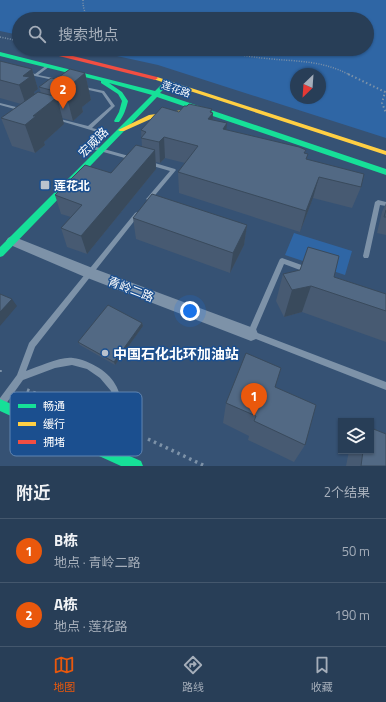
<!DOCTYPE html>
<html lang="zh">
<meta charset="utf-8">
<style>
:root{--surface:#283e57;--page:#30455d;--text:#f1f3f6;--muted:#a5aeba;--line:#44576d;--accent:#ea580c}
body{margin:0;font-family:"Titillium Web","Noto Sans SC",sans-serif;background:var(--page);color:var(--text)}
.controls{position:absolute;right:12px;bottom:12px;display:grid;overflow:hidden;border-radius:0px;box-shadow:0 1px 3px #0004}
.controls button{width:36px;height:36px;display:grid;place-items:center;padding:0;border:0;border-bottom:1px solid var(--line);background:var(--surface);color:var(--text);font:20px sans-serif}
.compass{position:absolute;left:290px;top:68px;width:36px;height:36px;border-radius:50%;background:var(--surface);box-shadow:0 1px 3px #0004;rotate:205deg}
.you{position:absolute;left:190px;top:311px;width:14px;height:14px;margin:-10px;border:3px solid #fff;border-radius:50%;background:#1a73e8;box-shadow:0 0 0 6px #1a73e833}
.badge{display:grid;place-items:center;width:26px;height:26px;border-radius:50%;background:var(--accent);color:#fff;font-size:13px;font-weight:700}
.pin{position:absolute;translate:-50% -33px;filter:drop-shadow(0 1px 2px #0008)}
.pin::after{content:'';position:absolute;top:21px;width:14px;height:12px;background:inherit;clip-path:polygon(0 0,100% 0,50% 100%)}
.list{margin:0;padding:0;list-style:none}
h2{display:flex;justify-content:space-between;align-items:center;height:52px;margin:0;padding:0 16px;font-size:17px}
h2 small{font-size:13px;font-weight:400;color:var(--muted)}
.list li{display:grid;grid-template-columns:26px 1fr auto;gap:12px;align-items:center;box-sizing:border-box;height:64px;padding:0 16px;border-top:1px solid var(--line)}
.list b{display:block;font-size:15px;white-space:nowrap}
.list p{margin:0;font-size:13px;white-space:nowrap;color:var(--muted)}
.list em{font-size:13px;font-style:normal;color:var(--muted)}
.icon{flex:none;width:22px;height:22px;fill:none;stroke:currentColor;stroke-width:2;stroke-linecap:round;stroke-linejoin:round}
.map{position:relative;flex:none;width:386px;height:466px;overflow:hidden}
.search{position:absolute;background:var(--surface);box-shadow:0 1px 3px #0004;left:12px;right:12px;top:12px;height:44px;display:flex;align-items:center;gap:10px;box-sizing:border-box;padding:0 14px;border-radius:22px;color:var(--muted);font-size:15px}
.sheet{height:180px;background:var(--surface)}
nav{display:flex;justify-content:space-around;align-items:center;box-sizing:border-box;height:56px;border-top:1px solid var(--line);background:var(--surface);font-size:11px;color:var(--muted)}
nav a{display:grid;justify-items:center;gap:2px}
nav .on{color:var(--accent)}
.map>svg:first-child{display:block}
.green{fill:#2f66a5;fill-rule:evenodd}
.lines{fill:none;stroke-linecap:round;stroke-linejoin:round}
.path-far2{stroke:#7d92a8;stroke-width:1.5;stroke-dasharray:1 1.5;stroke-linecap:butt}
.path-far1{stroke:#7d92a8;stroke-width:2;stroke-dasharray:1.5 2.5;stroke-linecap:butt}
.path{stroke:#7d92a8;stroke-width:3.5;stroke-dasharray:2.5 4;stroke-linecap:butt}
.lane{fill:#7d92a8;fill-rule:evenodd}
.street{fill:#7d92a8;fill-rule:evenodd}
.fast{fill:#16e098;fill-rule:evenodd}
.slow{fill:#ffcf43;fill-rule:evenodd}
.jam{fill:#f24e42;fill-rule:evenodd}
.wall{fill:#475a72}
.shaded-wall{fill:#394a5c}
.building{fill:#526984;stroke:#394a5c}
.poi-dot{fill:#b9c2ce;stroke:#1b4f8f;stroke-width:1.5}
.labels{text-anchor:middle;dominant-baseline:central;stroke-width:3;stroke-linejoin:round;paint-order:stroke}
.far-street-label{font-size:10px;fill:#fff;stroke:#1b4f8f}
.street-label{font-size:12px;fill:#fff;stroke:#1b4f8f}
.poi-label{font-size:12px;font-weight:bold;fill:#fff;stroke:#1b4f8f;text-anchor:start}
.near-poi-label{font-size:14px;font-weight:bold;fill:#fff;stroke:#1b4f8f;text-anchor:start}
.key{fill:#1b4f8f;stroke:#5f84b1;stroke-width:1}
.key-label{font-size:11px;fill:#fff}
</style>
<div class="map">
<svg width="386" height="466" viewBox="0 0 386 466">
<rect width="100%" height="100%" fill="#365274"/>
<path class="green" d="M0,0H386V138L158,65L85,49H367V19H19V35L0,31ZM296,74H320V98H296Z
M294,233L352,251L345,275L285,255Z"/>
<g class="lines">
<path class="path-far2" d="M83,0C83,10 85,16 95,19
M0,37L19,41
M207,49C225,52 244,56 262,58C295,62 319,59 350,75"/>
<path class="path-far1" d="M348,74L385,92L382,103L386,113"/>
<path class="path" d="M0,370V372
M27,390L92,415
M148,439L205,466"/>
<path class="lane" d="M47,65L50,66L38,75L58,79V81L35,76L30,74L32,73L35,74Z
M80,86L104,91L115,106L92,128L108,132V134H104L54,119L56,118L88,126L111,106L102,93L80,88Z
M0,103L24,109V110L22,111L0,105Z
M89,146H93L136,158L137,159L134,161L132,160L89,148Z
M148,161L175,169L176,170L151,200L149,201L146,199L147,198L170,171L146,164L145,163Z
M378,200L386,202V206L380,205L369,256L368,258H364L363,256L375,202Z
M137,212L139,213L140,214L139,215L35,347L26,371C38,367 61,356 73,358C82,359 91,363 99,368C129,387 125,421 113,450L110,451L107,450L106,447L113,426L114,403L111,391L100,378L87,369L72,365L55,368L23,380L3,408L0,409V398L17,375L29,343L135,213Z
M282,258L310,268L311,270L310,272L308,273L284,264L255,332L386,382V390L248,336L247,334L279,261L280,259Z"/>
<path class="street" d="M12,236L95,269L256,329L258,334L256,339L251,341L85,277L8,244L6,241L8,238Z"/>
<path class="fast" d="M0,52L155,91L166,80H170V82L160,93L386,169V175L157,97L3,256L0,257V247L152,95L109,83L122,92L128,101C126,109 124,115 119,122H115L114,121L119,112L122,101L118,94L101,83V81L0,56Z
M0,399L141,461L143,466H121L0,411Z"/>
<path class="slow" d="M153,77H157L386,151V155L153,79Z
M183,110L186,112L185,113L153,118L124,131H120L118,130L149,115Z"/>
<path class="jam" d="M61,53L157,77L158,78L155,80L59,56L58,55Z"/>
</g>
<path class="wall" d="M0,61L32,69L38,89L34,92L35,94L41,93L39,87L56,79L85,73L91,100L82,107L83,112L73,121L62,118L64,124L44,142L45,145L35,153L12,146L1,118L21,104L0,98Z
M179,112H211L213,120L226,130L306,150L305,153L307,159L361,187L352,208L313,198L300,232L179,193L178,172L185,163L165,158L160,163L156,162V169L87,254L67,247L61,228L71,217L61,214L55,195L111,173L142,147L141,130Z
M386,203V235L377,233L382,212Z
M133,218L247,225L244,245L230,273L136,239Z
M283,274L334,277L386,294V342L302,312L284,317L276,301Z
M142,323L143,326L115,365L80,345L78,342Z
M275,387L305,445L294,462L248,440L249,436L223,423L226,403Z
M349,451H371L386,466H346Z"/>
<path class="shaded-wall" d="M32,69L38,89L34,92L36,98L26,105L19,85L23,76Z
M85,73L91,100L82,107L83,112L73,121L66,94L73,83Z
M57,97L64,124L44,142L45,145L35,153L25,125L33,116Z
M212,109L211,115L213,113L212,133L208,119L210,112Z
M227,123L225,144L223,129Z
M164,137L165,158L160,163L159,142Z
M155,150L156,169L87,254L81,236Z
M319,177L313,198L300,232L306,211Z
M247,225L244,245L230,273L233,253Z
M311,286L302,312L284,317L292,290Z
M12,299L17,306L0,326V312Z
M142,323L143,326L115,365L114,362Z"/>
<path class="building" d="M0,61L32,69L23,76L30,77L19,85L0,80Z
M70,69L85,73L73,83L77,85L66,94L39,87L51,78L56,79Z
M38,92L57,97L33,116H36L25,125L1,118Z
M189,104L212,109L210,112L213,113L208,119L227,123L223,129L299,147L306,150L304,153L308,154L306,159L364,174L361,187L319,177L306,211L178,172L198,146L164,137L159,142L141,138L146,132L141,130L162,107L179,112L184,106H187Z
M136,145L155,150L81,236L61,228L82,205L55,195L85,165L111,173Z
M152,194L247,225L233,253L133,218Z
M386,210V217H384Z
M308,247L339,256L334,277L386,294V311L311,286L292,290L283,274L300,270Z
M0,294L12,299L0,312Z
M108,305L142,323L114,362L78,342Z
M246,353L281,368L275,387L316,405L305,445L254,421L256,416L226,403Z
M371,428L386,434V466H361L363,451H371Z"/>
<g class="poi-dot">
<rect x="40" y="180" width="10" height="10" rx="2"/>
<circle cx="105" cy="353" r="4"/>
</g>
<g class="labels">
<g class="far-street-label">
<text transform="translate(176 89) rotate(19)">莲花路</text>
</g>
<g class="street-label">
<text transform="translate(93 142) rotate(-45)">宏威路</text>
<text transform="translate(131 289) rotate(21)">青岭二路</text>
</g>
<g class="poi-label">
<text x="54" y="185">莲花北</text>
</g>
<g class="near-poi-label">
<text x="113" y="353">中国石化北环加油站</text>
</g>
</g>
<rect x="10" y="392" width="132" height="64" rx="6" class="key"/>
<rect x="18" y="404" width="18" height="4" fill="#16e098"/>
<rect x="18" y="422" width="18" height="4" fill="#ffcf43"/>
<rect x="18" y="440" width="18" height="4" fill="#f24e42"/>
<g class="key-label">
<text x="43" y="410">畅通</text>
<text x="43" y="428">缓行</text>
<text x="43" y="446">拥堵</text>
</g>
</svg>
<div class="controls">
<button><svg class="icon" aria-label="layers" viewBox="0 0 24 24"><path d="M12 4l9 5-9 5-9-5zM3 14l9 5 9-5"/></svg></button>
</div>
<svg class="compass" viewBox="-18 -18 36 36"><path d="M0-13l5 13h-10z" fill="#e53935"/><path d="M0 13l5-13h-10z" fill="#a5aeba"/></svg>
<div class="you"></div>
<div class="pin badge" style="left:254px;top:416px">1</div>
<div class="pin badge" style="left:63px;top:109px">2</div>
<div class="search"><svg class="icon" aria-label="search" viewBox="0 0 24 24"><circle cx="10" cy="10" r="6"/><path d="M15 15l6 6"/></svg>搜索地点</div>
</div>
<section class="sheet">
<h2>附近<small>2个结果</small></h2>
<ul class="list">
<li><span class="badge">1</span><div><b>B栋</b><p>地点 · 青岭二路</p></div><em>50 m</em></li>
<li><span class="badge">2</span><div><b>A栋</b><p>地点 · 莲花路</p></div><em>190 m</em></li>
</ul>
</section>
<nav>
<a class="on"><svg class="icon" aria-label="map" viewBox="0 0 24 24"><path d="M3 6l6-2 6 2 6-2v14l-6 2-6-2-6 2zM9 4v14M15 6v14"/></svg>地图</a>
<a><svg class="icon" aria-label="directions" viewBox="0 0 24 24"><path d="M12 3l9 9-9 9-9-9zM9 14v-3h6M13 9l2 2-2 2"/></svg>路线</a>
<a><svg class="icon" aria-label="saved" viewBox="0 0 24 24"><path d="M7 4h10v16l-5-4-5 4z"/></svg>收藏</a>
</nav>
